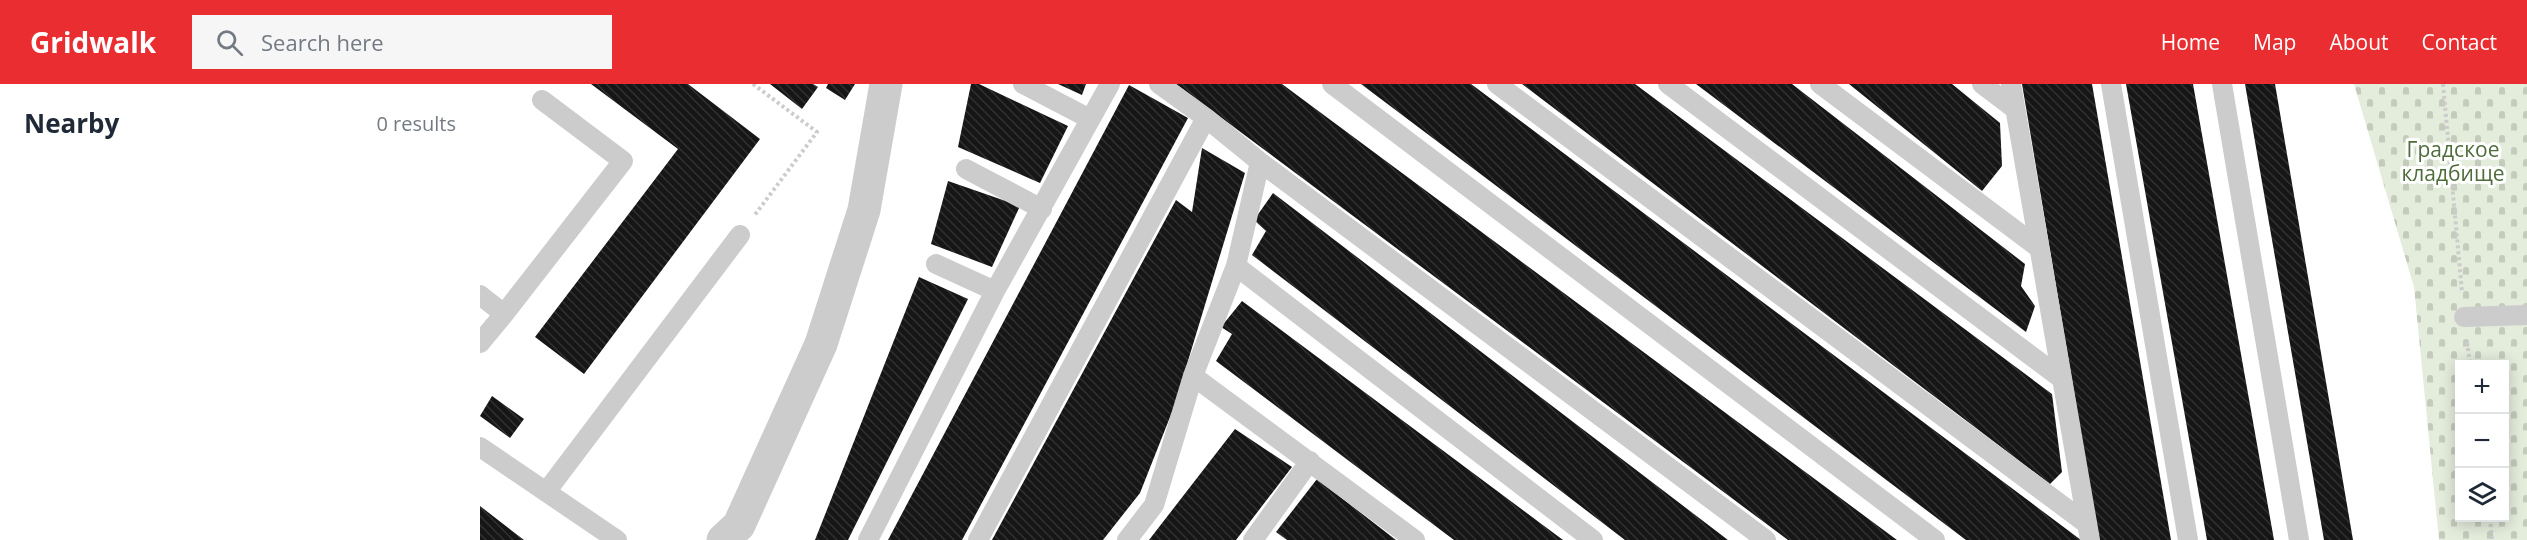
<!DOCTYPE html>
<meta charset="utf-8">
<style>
:root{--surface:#fff;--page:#f6f6f7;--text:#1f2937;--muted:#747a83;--line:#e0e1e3;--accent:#e92d31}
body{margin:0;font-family:"Open Sans",sans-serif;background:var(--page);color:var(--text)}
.controls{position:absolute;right:18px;bottom:18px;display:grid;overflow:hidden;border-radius:0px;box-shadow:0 3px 15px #0003}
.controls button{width:54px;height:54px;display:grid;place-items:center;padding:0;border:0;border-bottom:2px solid var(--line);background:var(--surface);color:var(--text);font:30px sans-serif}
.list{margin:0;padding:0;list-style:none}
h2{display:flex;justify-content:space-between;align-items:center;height:78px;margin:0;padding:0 24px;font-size:26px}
h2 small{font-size:20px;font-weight:400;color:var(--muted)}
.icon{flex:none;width:33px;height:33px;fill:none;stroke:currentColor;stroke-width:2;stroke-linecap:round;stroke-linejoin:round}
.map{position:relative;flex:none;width:2047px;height:456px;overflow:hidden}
header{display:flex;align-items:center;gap:36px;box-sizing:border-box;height:84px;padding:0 30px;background:var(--accent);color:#fff}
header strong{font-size:28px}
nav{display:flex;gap:33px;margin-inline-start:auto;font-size:21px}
.search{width:420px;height:54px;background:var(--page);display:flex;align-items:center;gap:15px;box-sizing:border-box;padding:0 21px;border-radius:0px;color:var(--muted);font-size:22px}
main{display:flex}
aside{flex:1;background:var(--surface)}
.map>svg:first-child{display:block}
.cemetery{fill:url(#cemetery-stones);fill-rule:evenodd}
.building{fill:url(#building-back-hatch)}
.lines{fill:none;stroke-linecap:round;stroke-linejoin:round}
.path{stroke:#ccc;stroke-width:4;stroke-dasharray:3 3;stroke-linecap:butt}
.service{stroke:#ccc;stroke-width:20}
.minor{stroke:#ccc;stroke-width:33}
.labels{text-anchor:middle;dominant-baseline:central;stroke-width:6;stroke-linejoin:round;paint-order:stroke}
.park-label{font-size:21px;fill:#4f6c3b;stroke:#fff}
</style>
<header>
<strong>Gridwalk</strong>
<div class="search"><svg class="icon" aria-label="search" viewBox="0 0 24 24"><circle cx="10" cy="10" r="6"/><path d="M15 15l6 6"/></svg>Search here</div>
<nav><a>Home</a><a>Map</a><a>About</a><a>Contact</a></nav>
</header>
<main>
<aside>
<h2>Nearby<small>0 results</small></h2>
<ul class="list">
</ul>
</aside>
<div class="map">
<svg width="2047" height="456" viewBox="0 0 2047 456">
<defs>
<pattern id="cemetery-stones" width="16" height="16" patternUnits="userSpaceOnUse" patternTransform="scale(1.5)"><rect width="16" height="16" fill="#e4ecdc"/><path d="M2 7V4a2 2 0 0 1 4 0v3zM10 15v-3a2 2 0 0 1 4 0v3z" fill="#c4cbbd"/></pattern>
<pattern id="building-back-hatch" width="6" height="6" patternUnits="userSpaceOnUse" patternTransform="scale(1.5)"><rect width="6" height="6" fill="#161616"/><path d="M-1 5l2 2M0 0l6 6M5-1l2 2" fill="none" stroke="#303030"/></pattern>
</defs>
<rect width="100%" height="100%" fill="#fff"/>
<path class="cemetery" d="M1874,0H2047V456H1959L1934,203ZM1980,280H2024V434H1980Z"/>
<path class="building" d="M111,0H208L280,55L104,290L55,253L198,65Z
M290,0H333L338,3L322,25Z
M348,0H375L365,16L346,4Z
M491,0H499L588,42L560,99L478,63Z
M578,0H606L602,11Z
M696,0H802L1417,456H1308Z
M881,0H991L1601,456H1486Z
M1042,0H1155L1572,310L1582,388L1570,400Z
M1216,0H1312L1545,180L1541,202L1555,222L1546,248Z
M1369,0H1472L1520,39L1522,82L1502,107Z
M1542,0H1612L1691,456H1619Z
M1646,0H1713L1794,456H1727Z
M1765,0H1795L1873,456H1844Z
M649,1L708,34L482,456H408Z
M722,64L765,89L694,323L660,409L623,456H512L696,116L712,128Z
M468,97L540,122L512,183L451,160Z
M793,109L1248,456H1145L772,171L786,147L774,136Z
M439,193L488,215L368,456H335Z
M762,217L1083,456H974L736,277L752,250L741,243Z
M12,312L44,335L30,354L0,332Z
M755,345L812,383L756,456H669Z
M837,395L916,456H807L796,448Z
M0,422L44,456H0Z"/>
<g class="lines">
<path class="path" d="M273,0L337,48L274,132
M1963,0L1982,208
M1987,258L1990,280
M2010,434L2012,456"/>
<path class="service" d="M543,0L610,35
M679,0L726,34L780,78L1286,456
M852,0L1455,456
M1017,0L1607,440
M1188,0L1582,295
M1340,0L1559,164
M1502,0L1535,25
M1531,0L1610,456
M1631,0L1708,456
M1742,0L1819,456
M486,85L562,125
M456,180L515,207
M756,182L1113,456
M0,211L24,230L0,259
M24,230L143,77L62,16
M1984,233L2047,231
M713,292L935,456
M0,363L137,456
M66,408L260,151
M388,456L515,207L630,0
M498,456L726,34
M647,456L674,421L713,292L756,182L780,78
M773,456L830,377"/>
<path class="minor" d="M243,456L259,441L341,260L384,126L406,0"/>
</g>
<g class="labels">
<g class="park-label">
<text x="1973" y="65">Градское<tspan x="1973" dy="24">кладбище</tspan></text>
</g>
</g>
</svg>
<div class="controls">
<button>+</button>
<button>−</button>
<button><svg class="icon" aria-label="layers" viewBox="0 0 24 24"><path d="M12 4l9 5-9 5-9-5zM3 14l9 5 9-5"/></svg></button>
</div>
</div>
</main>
